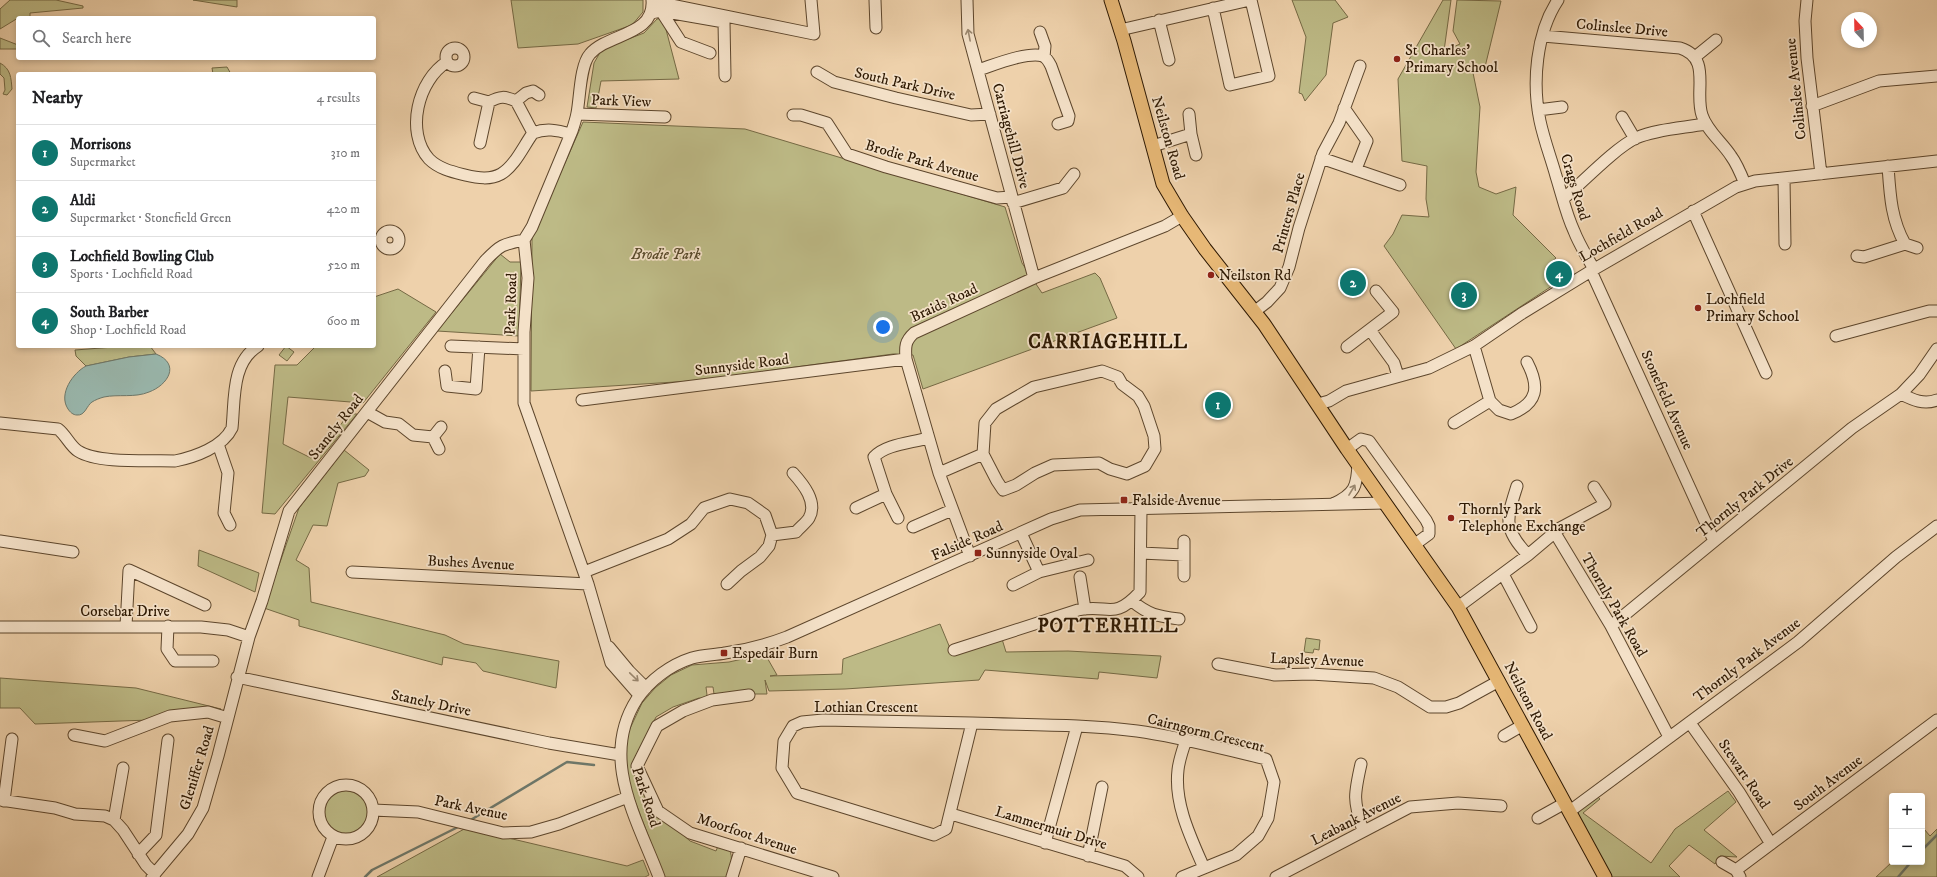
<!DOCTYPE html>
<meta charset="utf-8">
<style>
:root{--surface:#fff;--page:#f6f6f6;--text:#202124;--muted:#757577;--line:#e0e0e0;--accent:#0f766e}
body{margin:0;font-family:"IM FELL DW Pica",serif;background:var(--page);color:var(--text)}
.controls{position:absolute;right:12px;bottom:12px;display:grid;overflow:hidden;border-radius:4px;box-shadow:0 2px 6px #0003}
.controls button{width:36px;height:36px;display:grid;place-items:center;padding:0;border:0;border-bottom:1px solid var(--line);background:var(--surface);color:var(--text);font:20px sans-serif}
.compass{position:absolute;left:1841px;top:12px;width:36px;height:36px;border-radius:50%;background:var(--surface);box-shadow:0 2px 6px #0003;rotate:338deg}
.you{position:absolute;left:883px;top:327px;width:14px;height:14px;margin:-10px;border:3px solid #fff;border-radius:50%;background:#1a73e8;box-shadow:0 0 0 6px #1a73e833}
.badge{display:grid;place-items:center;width:26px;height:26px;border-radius:50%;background:var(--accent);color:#fff;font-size:13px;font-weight:700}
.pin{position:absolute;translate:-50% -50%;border:2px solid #fff;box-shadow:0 1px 4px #0006}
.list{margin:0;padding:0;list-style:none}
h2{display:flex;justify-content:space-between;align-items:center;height:52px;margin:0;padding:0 16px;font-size:17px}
h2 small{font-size:13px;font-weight:400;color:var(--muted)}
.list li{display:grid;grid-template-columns:26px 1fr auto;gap:12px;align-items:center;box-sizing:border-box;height:56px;padding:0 16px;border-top:1px solid var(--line)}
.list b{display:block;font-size:15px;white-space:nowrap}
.list p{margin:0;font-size:13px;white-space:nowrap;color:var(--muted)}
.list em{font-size:13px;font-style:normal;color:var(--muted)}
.icon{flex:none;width:22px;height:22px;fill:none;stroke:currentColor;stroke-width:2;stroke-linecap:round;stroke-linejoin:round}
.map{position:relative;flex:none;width:1937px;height:877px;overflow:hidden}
.search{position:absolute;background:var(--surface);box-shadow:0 2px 6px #0003;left:16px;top:16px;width:360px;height:44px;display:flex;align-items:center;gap:10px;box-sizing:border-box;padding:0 14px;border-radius:4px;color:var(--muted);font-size:15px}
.panel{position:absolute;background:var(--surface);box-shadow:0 2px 6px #0003;left:16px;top:72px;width:360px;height:276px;border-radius:4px}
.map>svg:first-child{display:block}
.green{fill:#bdba86;stroke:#756944}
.water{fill:#99b7ad;stroke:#6e7769}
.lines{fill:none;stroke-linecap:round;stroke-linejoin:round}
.stream{stroke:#6e7769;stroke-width:2.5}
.minor-casing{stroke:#5d462c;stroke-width:13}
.major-casing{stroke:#2d1802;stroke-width:15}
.minor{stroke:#f4e1c8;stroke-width:11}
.major{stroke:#e7b876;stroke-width:13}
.oneway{stroke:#9a876f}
.poi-dot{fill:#8f2418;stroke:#f4e1c8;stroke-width:1.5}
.labels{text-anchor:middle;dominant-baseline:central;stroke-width:3.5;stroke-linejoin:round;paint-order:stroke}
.street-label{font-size:15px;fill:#2d1802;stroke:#f4e1c8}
.poi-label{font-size:15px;fill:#2d1802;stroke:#f4e1c8;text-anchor:start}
.park-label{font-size:15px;font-style:italic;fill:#58492a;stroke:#f4e1c8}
.district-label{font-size:19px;font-weight:bold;letter-spacing:1px;fill:#2d1802;stroke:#f4e1c8}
</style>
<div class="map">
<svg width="1937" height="877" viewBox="0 0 1937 877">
<rect width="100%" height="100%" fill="#eed1ab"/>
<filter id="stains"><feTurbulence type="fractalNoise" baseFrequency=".005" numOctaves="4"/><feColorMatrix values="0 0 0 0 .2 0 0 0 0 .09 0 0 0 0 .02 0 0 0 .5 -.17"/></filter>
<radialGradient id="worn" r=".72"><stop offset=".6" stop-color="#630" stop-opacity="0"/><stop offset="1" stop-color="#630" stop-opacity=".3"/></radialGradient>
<path class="green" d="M10,0H56L83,6V8L30,13V18H18L0,29V9Z
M193,0H237V7Z
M511,0H643V12L632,25L578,44L518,48Z
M1292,0H1335L1348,17L1333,23L1326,75L1305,101L1302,94L1299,93L1306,37Z
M1443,0H1451L1444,51L1460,44L1453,31L1457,0L1501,1L1485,67L1472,68L1480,107L1476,172L1479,187L1496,194L1516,187L1513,215L1556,258L1549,264L1558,282L1456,349L1384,246L1393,234L1402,215L1429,217L1426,199L1427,166L1402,161L1398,79Z
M663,18L679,79L601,81L596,108L587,107L594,63L602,49L644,33L657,19Z
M0,38L18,45V49H0Z
M0,63C11,69 11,78 12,89L7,95L3,94L5,90L4,78L0,74Z
M227,67L231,74H213L212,68Z
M583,122L745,129L1005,207L1022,263L1042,293L1095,273L1100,278L1117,318L923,389L913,355L893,354L773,370L723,379L531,391L532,238Z
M500,254L510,262H521L519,336L437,331Z
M398,289L436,312L363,403L288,397L283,444L311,458L342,423L347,414H357L275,514L262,513L275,365H297L316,346H374V297Z
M127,346H150L156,354L129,357L86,366L76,356L75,350Z
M286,346L294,352L287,361L279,355Z
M344,450L369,470L365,476L338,483L327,526L313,525L296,560L309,568L311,602L445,635L464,644L559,661L556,688L483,671L476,663L443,657L442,665L299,626V620L264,608L299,508Z
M199,550L259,573L255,592L198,566Z
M940,624L952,653L1002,639L1006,652L1068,651L1161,656L1157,678L1099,672L1098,679L985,670L979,680L845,689L769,691L765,680L767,694H714L713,687H706L707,695L704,699L699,698L673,707L656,717L634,762L649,804L690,841L716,851L718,846L729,849C734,858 730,867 727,877H664L625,775L626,737L642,703L655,688L671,675L692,665L729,662L765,654L777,675L770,676L842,674L843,659Z
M1306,638L1320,640L1319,650L1314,649L1313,653L1304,652Z
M0,678L136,688L221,709L207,718L35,724L20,708H0Z
M323 813a23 23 0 1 1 46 0a23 23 0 1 1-46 0Z
M1728,791L1736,802L1704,830L1737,857L1720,856L1715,864L1689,845L1669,866L1680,877H1608L1575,811L1597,796L1600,799L1583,813L1651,863L1675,829Z
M466,828L627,866L643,860L649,875L645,877H377Z
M1924,829L1930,836L1937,829V877H1876L1892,862H1922V832Z"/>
<path class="water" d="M156,354C181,364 168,385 149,392C135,398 118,394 104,397C100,398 95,400 92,402C87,405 85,416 77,415C73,415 70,412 68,409C58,394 73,373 86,366L129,357Z"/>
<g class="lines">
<path class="stream" d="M469,821L567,762L594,765
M1922,850L1937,835
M365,877L372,870L460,826
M1898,877L1911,862"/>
<defs>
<path id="minor" d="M875,0L876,28
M967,0L968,34L1034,278
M1558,0C1536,33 1532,83 1540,121C1544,140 1551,158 1556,176C1562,195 1566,214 1574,231C1579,244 1587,257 1594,269
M1807,0L1805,21L1807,58L1821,174
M652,1L814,34L811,0
M1213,8L1230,85L1269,76L1251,0
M661,11L681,42L710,53
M651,13L661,11L724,22L725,76
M1159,20L1169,60
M1120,30L1250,0
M1040,32L1045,46L1044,57
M1543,36L1680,48C1712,58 1694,91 1702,115C1707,131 1722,142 1731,156C1737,164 1741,174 1745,184
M446 57a9 9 0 1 1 18 0a9 9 0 1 1-18 0Z
M1695,57L1716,40
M447,62C418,80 405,132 429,159C439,169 453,172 465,175C478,178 490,180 501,174C515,166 524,145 533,133L516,101L526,93L533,91L539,95
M978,70C994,65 1028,51 1043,56C1047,58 1049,62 1051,66L1069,116L1068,121L1058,124
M817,72L834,82L896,98L971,115L990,114
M474,98L489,102
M1812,106L1879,81L1937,76
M1344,108L1367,141L1356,169
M1538,110L1562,107
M577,114L665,117
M1189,114L1191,134L1196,155
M793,115H801L827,123L847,154L886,167L997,198L1011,197
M1622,117L1635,139
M533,133C546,128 557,130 570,134
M480,143L489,102C500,96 505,96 516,101
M1153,146L1191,134
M1321,158L1400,185
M1888,166C1890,195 1891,219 1905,244L1917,248
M1784,178L1785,244
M1563,199C1583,182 1615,148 1636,138C1657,129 1683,128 1705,124
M1013,203L1063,188L1074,174
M1693,211L1766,373
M381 240a9 9 0 1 1 18 0a9 9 0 1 1-18 0Z
M1857,256L1864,257L1905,244
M1591,271L1714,541
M1254,312L1267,302L1280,288L1289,267L1299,228L1323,153L1339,123L1360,66
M1370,330L1394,363L1398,376
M1836,336L1929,311H1937
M451,346L524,349
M1474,346L1490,401L1499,410L1511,414C1538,403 1540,387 1527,362
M1347,347L1393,312L1376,291
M445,371L447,386L476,389L479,347
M1901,394C1913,400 1924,405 1937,400
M582,400L906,359
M1318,404L1329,401L1346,391L1429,368L1474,346L1521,314L1591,271L1736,187L1755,181L1937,161
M367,412L385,422L399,424L413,435L433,437
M0,423L58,429C66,435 70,446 78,451C98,464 151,460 175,461C195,457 223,447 232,428C235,400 231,363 258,346
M1454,423L1490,401
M218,444L228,473L224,513L230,525
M439,449L433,437L441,427
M1347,449L1361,439L1369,441L1426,520L1429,526V534L1414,545
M939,473L983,454L985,423L996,409L1034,387L1102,371L1118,377L1122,384L1138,396L1144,406L1154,436L1155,449L1145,466L1127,474L1110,469L1099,463L1053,465L1035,473L1016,485L1003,490L997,481L983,454
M1517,486C1507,518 1502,528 1528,555
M1333,504C1355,494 1357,486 1358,464
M856,508L886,494
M898,518L886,494L874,457C886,444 912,443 928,438
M913,527L952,510
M1021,533L1039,572
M1555,533L1611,626L1669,737
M772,535L796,532C800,527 806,523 809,518C818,502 803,484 793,473
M0,541L73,552
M1141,553L1184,555
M970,556L939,473L906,359C905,347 905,341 914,333L1034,278L1165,226L1182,216
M352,572L588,584
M584,572L668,539L691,524L704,508L730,499L748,503L765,515L772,535L769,546L760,557L741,571L727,584
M1503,574L1531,627
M1184,576V541
M1080,577L1085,609
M1013,585L1039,572L1088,560
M1132,601C1149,615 1157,616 1179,619
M1458,607L1528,555L1560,528L1605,504L1594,487
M126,626L129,570L205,605
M168,626L167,649L175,661H213
M1611,626L1852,428L1901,394L1919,375L1937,349
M0,627H201L228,630L249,637
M609,647L629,671L646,688
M954,650L1078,610C1109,603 1112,622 1140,592L1141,509
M1218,664L1275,675L1311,674L1374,678L1398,687L1430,707H1446L1459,703L1499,681
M237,677L549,743L620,755
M639,695L611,663L588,584L524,403V332L528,278L524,240L532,227L572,131C574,125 576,119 577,113C580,98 580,65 590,54C608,33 655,36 652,0
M749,695L712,700L683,711L657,726L637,766L658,811L690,833L833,877
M823,720L972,723L946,829L934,835L797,793L782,768L784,741L793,726L802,722Z
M972,723C1027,725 1083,724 1137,731C1181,737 1223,749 1266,759L1274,782L1268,818L1258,836L1236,855L1182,877
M1690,723L1739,792L1771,844
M74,735L105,741L170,716L208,712L228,718
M1504,736L1523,725
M1186,740C1183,749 1179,760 1178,770C1174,804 1191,838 1204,868
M1361,764C1354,795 1353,800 1363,831
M319 812a27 27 0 1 1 54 0a27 27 0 1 1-54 0Z
M0,800L55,808L75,814L105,816L114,820L123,830L146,865L155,874
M4,801L12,739
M373,810L418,812L503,833L531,832L559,824L628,797
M1570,811L1798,642L1896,557L1937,526
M951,814L1125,866L1138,877
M1538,818L1565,803
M114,820L123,768
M1045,843L1077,726
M138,854L156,835L168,740
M1088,856L1102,787
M1722,862L1736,870L1740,877
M1736,870L1937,720
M152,877L188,834L203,808L218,756L249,637L262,601L289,511L485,261C500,245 503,244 524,240
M318,877L333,837
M659,877C637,819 599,758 637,699C650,680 670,665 692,658C703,655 714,655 725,653C747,650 766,645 787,637L1051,519L1080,510L1385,503
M732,877L741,848
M1276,877L1410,807L1458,803L1501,806"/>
<path id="major" d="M1111,0L1124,41L1163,184L1182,216L1205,249L1264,324L1347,449L1458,607L1605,877"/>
</defs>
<use href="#minor" class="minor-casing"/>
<use href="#major" class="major-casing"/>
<use href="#minor" class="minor"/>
<use href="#major" class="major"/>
</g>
<defs><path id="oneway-shaft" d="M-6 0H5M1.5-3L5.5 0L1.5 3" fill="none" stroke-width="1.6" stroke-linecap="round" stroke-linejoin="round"/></defs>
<g class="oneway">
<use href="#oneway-shaft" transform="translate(969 35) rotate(-101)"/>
<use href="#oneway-shaft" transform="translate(1352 490) rotate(-59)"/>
<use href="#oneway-shaft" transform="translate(634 677) rotate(44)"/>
</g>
<g class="poi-dot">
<circle cx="1397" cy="59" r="4"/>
<circle cx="1211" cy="275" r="4"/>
<circle cx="1698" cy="308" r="4"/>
<rect x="1120" y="496" width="8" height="8" rx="2"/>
<circle cx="1451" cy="518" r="4"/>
<rect x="974" y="549" width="8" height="8" rx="2"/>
<rect x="720" y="649" width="8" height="8" rx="2"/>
</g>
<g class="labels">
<g class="street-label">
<text transform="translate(1622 28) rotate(5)">Colinslee Drive</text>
<text transform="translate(905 84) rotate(13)">South Park Drive</text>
<text transform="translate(1796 89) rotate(-96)">Colinslee Avenue</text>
<text transform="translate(621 101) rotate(2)">Park View</text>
<text transform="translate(1011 136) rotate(75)">Carriagehill Drive</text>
<text transform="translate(1168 138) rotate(74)">Neilston Road</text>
<text transform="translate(922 161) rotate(16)">Brodie Park Avenue</text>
<text transform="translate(1575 187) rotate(73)">Crags Road</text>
<text transform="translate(1289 213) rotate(-74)">Printers Place</text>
<text transform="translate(1621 235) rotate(-30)">Lochfield Road</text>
<text transform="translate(944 303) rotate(-25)">Braids Road</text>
<text transform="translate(511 304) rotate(-88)">Park Road</text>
<text transform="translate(742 365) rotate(-7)">Sunnyside Road</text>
<text transform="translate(1667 400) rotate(66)">Stonefield Avenue</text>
<text transform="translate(336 427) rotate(-52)">Stanely Road</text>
<text transform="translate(1745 497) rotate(-39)">Thornly Park Drive</text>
<text transform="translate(967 541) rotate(-24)">Falside Road</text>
<text transform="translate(471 563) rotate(3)">Bushes Avenue</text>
<text transform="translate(1614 605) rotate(60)">Thornly Park Road</text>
<text x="125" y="611">Corsebar Drive</text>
<text transform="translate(1317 660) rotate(2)">Lapsley Avenue</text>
<text transform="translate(1747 660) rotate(-37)">Thornly Park Avenue</text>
<text transform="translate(1528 701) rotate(62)">Neilston Road</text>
<text transform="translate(431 703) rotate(12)">Stanely Drive</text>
<text x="866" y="707">Lothian Crescent</text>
<text transform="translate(1206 733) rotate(14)">Cairngorm Crescent</text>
<text transform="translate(197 768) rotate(-73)">Gleniffer Road</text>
<text transform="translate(1744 774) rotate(56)">Stewart Road</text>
<text transform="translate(1828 783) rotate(-37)">South Avenue</text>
<text transform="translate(646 797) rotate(72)">Park Road</text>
<text transform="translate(471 808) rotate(12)">Park Avenue</text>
<text transform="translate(1356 819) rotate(-27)">Leabank Avenue</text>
<text transform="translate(1051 828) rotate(17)">Lammermuir Drive</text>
<text transform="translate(747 834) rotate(18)">Moorfoot Avenue</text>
</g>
<g class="poi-label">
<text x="1405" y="50">St Charles'<tspan x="1405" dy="17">Primary School</tspan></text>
<text x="1219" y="275">Neilston Rd</text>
<text x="1706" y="299">Lochfield<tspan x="1706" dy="17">Primary School</tspan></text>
<text x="1132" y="500">Falside Avenue</text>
<text x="1459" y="509">Thornly Park<tspan x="1459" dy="17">Telephone Exchange</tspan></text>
<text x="986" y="553">Sunnyside Oval</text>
<text x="732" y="653">Espedair Burn</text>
</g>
<g class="park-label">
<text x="666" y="254">Brodie Park</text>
</g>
<g class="district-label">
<text x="1108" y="342">CARRIAGEHILL</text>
<text x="1108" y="626">POTTERHILL</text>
</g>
</g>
<rect width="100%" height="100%" filter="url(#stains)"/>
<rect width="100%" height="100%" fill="url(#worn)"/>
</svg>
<div class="controls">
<button>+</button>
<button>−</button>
</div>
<svg class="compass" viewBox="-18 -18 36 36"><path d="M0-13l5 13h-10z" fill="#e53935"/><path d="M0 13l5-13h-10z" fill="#757577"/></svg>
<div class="you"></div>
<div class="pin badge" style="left:1218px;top:405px">1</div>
<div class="pin badge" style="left:1353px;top:283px">2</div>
<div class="pin badge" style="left:1464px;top:295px">3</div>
<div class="pin badge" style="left:1559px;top:274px">4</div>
<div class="search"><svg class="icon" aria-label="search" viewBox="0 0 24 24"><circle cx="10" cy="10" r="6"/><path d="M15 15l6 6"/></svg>Search here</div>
<section class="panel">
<h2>Nearby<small>4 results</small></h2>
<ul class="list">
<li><span class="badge">1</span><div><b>Morrisons</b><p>Supermarket</p></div><em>310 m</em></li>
<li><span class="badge">2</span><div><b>Aldi</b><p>Supermarket · Stonefield Green</p></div><em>420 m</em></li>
<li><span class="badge">3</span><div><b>Lochfield Bowling Club</b><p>Sports · Lochfield Road</p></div><em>520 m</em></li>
<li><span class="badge">4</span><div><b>South Barber</b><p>Shop · Lochfield Road</p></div><em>600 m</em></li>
</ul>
</section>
</div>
